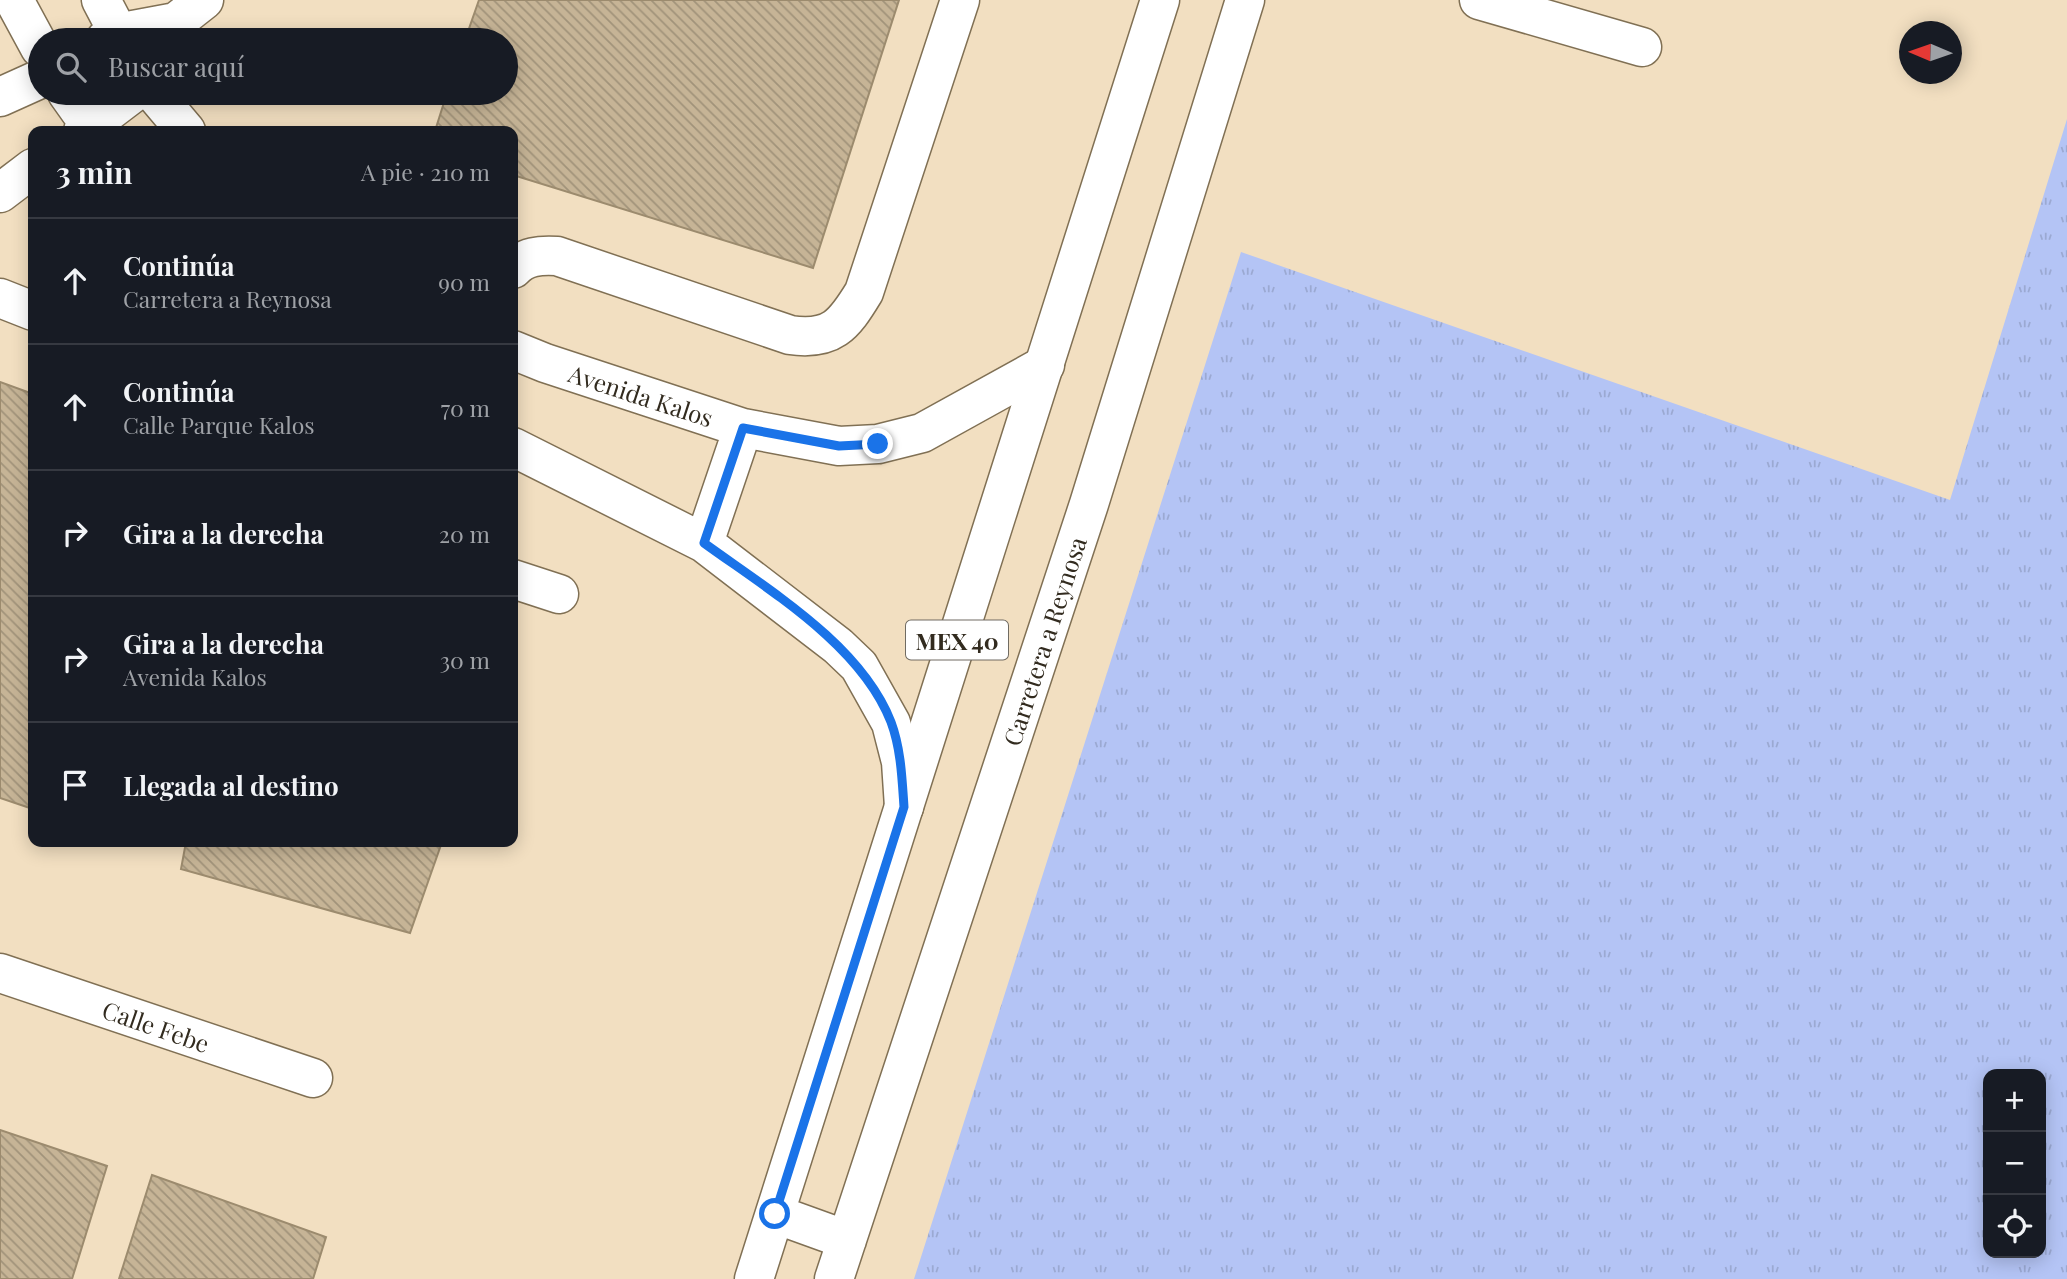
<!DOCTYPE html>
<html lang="es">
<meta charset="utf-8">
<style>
:root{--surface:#171b24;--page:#242831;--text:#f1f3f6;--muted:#9ea1a6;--line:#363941}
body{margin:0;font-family:"Playfair Display",serif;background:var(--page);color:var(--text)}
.controls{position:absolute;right:21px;bottom:21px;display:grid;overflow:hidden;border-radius:14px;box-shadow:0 4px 18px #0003}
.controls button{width:63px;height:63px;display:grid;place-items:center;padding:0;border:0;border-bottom:2px solid var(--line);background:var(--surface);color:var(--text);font:35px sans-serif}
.compass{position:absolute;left:1899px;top:21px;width:63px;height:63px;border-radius:50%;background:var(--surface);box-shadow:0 4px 18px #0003;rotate:272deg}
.stop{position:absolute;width:21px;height:21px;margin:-16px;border:5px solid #1a73e8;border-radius:50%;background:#fff}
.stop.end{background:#1a73e8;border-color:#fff;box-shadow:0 2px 7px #0008}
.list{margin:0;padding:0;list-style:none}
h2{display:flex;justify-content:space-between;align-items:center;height:91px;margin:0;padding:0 28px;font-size:30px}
h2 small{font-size:23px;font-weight:400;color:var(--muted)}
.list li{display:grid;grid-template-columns:46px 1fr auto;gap:21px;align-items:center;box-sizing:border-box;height:126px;padding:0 28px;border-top:2px solid var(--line)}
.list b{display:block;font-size:26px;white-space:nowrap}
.list p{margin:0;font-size:23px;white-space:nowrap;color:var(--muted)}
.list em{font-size:23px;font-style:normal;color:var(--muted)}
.icon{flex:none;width:38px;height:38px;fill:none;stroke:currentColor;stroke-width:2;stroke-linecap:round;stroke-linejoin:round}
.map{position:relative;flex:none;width:2067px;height:1279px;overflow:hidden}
.search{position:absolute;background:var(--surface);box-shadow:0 4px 18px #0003;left:28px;top:28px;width:490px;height:77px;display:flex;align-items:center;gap:18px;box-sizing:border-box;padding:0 24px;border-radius:38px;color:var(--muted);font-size:26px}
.panel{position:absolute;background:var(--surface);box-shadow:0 4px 18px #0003;left:28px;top:126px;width:490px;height:721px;border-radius:14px}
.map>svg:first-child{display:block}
.grass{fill:url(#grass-tufts);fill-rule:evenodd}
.building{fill:url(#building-back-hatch);stroke:#9c8b6e;stroke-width:2}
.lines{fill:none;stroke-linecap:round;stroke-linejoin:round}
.minor-casing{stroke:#807054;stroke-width:41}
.major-casing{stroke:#807054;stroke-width:41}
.minor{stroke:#fff;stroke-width:38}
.major{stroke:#fff;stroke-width:38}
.route{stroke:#1a73e8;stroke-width:9}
.labels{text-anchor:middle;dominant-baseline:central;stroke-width:6;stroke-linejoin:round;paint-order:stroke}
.shield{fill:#fff;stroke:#706b62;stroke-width:2}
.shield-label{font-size:23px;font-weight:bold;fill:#322b1f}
.street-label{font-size:24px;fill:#322b1f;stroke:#fff}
</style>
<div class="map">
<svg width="2067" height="1279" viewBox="0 0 2067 1279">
<defs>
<pattern id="grass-tufts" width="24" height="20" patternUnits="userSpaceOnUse" patternTransform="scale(1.75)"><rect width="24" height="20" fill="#b4c4f5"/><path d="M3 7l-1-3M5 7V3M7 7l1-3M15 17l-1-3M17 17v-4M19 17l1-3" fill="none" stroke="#9ba9d2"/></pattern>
<pattern id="building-back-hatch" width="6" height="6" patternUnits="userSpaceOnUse" patternTransform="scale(1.75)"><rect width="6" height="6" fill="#c6b496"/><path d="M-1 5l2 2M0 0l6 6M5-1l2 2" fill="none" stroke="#a1937a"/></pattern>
</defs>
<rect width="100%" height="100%" fill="#f2dfc1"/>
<path class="grass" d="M2067,119V1279H914L1241,252L1950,500ZM1988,1074H2041V1253H1988Z"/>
<path class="building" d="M479,0H899L813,268L513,175V131H435L447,93H506V40H465Z
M0,382L33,394V809L0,798Z
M186,842H442L410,933L181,869Z
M0,1130L107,1166L72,1279H0Z
M152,1175L326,1237L313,1279H119Z"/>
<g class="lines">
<defs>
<path id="minor" d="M14,0L40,48
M101,0L122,40
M1479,0L1642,47
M105,40L117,33L176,22
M167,40L176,22L204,0
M67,93L94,131
M154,93L186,131
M0,97L40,79
M83,131L133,93
M0,193L33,168
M513,269C525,256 540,255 557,256L790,335C832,341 844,325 864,292L960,0
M0,298L33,311
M513,350L545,363L743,428L839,446L878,444L922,433L1045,365
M513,447L704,543L838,646L859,666L891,723L901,762L904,807
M704,543L743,428
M513,579L559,594
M0,973L313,1078"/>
<path id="major" d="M775,1214L847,1240
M754,1279L1160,0
M834,1279L1089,504L1245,0"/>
</defs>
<use href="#minor" class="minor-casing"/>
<use href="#major" class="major-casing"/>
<use href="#minor" class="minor"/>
<use href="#major" class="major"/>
</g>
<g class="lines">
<path class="route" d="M775,1214L904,807C902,778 901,749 891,722C861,645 770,591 704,543L743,428L839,446L878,444"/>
</g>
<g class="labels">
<rect class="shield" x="906" y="620.5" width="102" height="39" rx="5"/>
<g class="shield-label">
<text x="957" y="640">MEX 40</text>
</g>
<g class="street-label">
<text transform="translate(641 395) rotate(18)">Avenida Kalos</text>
<text transform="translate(1044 641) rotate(-72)">Carretera a Reynosa</text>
<text transform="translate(156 1026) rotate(19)">Calle Febe</text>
</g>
</g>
</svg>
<div class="controls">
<button>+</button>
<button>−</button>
<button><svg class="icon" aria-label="locate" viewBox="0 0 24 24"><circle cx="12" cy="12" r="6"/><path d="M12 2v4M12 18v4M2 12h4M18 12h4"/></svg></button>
</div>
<svg class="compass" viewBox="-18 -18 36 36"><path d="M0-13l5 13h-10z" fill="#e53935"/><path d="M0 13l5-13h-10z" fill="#9ea1a6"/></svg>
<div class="stop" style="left:775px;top:1214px"></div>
<div class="stop end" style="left:878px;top:444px"></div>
<div class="search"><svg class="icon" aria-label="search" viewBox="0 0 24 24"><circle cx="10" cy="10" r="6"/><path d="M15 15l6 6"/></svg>Buscar aquí</div>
<section class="panel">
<h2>3 min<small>A pie · 210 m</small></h2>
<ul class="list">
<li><svg class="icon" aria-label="ahead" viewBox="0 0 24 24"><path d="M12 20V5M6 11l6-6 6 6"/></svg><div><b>Continúa</b><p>Carretera a Reynosa</p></div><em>90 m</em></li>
<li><svg class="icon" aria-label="ahead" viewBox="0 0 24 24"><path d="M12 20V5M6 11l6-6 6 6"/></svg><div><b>Continúa</b><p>Calle Parque Kalos</p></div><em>70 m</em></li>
<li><svg class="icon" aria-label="right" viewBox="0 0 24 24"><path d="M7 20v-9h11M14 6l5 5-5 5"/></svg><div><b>Gira a la derecha</b></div><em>20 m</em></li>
<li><svg class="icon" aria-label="right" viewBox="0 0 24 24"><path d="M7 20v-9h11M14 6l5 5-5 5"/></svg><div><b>Gira a la derecha</b><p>Avenida Kalos</p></div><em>30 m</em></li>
<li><svg class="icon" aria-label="arrive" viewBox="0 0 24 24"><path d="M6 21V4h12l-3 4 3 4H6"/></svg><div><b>Llegada al destino</b></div></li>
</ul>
</section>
</div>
